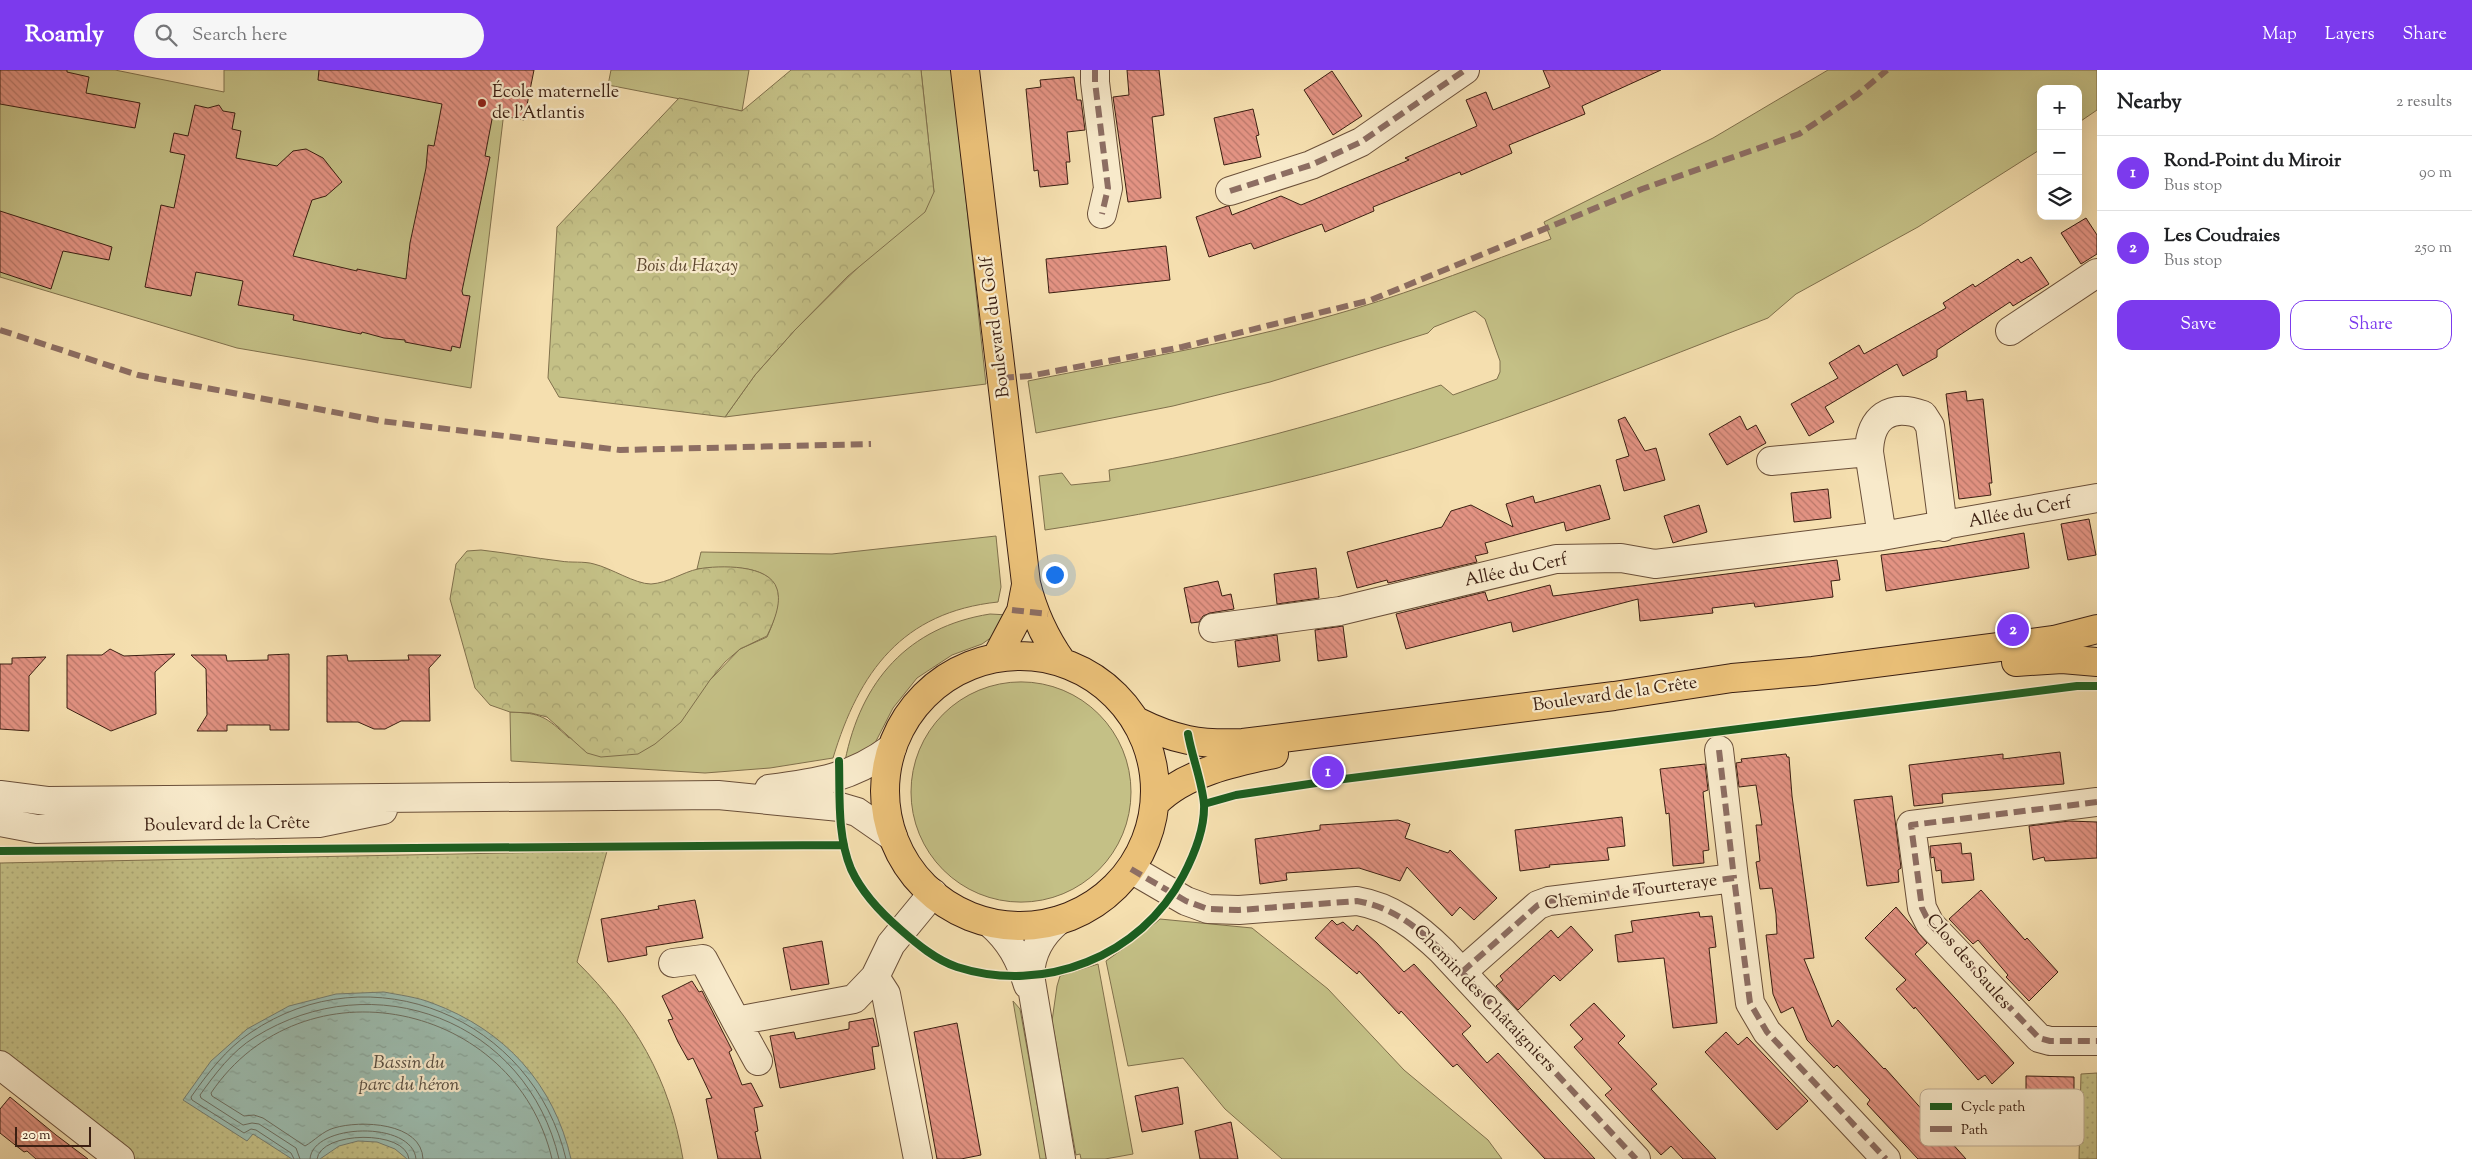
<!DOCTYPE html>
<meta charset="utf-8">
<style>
:root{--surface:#fff;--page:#f6f6f6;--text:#202124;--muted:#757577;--line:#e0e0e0;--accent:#7c3aed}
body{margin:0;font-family:"Sorts Mill Goudy",serif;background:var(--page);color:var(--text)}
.controls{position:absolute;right:15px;top:15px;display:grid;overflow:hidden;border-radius:10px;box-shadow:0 5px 20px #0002}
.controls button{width:45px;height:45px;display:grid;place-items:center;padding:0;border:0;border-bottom:1px solid var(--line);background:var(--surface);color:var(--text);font:25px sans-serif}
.scale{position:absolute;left:15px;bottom:12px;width:76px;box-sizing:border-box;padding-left:5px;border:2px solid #3b1f12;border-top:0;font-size:14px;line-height:18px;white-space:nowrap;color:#3b1f12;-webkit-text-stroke:4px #f8eacb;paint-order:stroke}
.you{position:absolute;left:1054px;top:504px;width:18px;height:18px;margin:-12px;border:4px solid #fff;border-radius:50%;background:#1a73e8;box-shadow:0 0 0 8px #1a73e833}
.badge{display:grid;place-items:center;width:32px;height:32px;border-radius:50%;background:var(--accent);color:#fff;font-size:16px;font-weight:700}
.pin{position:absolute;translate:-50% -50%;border:2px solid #fff;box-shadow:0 1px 5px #0006}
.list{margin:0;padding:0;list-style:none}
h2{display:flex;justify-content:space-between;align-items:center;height:65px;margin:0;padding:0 20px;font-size:21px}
h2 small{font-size:16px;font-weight:400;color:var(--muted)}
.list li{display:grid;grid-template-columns:32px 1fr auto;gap:15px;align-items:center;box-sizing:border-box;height:75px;padding:0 20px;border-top:1px solid var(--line)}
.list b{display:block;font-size:19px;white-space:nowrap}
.list p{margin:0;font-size:16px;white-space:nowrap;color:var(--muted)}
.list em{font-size:16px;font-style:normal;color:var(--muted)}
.actions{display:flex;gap:10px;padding:15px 20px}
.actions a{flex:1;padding:11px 0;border:1px solid var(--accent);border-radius:15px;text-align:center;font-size:18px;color:var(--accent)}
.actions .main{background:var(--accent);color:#fff}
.icon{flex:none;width:28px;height:28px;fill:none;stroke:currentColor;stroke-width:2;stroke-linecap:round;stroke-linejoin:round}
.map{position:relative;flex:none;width:2097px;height:1089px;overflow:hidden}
header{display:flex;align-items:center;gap:30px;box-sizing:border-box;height:70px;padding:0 25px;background:var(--accent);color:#fff}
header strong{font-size:24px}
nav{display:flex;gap:28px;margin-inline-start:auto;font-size:18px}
.search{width:350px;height:45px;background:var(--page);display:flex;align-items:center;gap:12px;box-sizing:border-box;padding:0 18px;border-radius:28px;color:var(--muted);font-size:19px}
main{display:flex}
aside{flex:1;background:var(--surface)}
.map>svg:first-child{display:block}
.grass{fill:#c4c086;stroke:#80704c}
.forest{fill:url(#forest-crowns);stroke:#80704c}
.park{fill:url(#park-dots);stroke:#80704c}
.water{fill:url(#water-ripples);stroke:#757d70}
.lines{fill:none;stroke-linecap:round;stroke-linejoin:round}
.shore{stroke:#6c6e60;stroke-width:1}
.building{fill:url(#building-back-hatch);stroke:#3b1f12}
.minor-casing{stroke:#6a4f39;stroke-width:30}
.major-casing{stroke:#3b1f12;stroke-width:30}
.minor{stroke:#f8eacb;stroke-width:28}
.major{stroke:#eac078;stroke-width:28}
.quiet{stroke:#8d6e63;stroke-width:6;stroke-dasharray:12 6;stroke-linecap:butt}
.cycleway-casing{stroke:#f8eacb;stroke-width:11}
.cycleway{stroke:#1b5e20;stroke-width:8}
.poi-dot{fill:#8f2418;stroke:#f8eacb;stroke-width:2}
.labels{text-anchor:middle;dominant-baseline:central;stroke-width:4.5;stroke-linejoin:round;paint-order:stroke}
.poi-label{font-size:18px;fill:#3b1f12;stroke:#f8eacb;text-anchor:start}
.park-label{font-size:18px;font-style:italic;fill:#5d472f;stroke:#f8eacb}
.street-label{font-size:18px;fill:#3b1f12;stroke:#f8eacb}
.water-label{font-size:19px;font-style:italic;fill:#584e41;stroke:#f8eacb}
.key{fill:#f8eacb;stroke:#bfad94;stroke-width:1}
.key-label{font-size:14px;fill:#3b1f12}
</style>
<header>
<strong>Roamly</strong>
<div class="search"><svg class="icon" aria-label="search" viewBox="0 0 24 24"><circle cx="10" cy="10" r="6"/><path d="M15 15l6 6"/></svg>Search here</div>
<nav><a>Map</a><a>Layers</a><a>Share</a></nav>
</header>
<main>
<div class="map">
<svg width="2097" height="1089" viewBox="0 0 2097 1089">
<defs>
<pattern id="forest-crowns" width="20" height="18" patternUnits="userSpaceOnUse" patternTransform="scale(1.25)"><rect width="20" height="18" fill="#c4c086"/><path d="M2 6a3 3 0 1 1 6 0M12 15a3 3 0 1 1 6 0" fill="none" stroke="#a9a573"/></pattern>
<pattern id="park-dots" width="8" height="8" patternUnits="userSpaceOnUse" patternTransform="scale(1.25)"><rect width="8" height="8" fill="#c4c086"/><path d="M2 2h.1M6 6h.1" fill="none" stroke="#a9a573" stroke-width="1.8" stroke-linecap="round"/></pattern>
<pattern id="water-ripples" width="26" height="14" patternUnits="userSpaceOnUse" patternTransform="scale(1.25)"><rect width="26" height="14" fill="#9cbcaf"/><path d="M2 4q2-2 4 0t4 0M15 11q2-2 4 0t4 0" fill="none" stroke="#87a196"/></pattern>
<pattern id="building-back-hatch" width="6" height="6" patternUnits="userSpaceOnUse" patternTransform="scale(1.25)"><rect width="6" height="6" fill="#e39383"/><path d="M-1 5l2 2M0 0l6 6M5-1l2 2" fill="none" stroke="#b9776a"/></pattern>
</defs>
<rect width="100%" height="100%" fill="#f5dfaf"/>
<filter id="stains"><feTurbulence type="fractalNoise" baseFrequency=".004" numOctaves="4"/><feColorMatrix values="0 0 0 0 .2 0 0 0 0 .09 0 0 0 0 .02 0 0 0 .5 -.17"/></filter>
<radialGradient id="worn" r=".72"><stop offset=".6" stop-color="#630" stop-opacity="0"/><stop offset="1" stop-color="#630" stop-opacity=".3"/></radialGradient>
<path class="grass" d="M0,0H115L224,22V0H509L471,318L237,278L0,207Z
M611,0H749L742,41L608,15Z
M921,0H952L986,314L725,347L755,305L794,261L934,122Z
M1828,0H2097V40L2078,53V19H2041V79L1918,157L1796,224L1768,248C1651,293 1535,341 1415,378C1293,415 1170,441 1045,460L1039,406L1062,403L1071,415L1110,411L1109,400C1222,382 1332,350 1441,315L1453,325L1497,309L1500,302V291L1485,249L1475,241L1434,257L1428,263L1270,312L1173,336L1036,363L1028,311C1137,289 1247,271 1354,239C1420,219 1485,193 1551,169L1544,152L1713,68Z
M996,466L1001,517L998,532C902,542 859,602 833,688L770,698L705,703L511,691L510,642C542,643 546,647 569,668L710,610L740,579L767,567C799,498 753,494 697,499L701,482L832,484Z
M990,544L1009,545L992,567L982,574L952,585L917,608L893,638L875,673L867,682L845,691C861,611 908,557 990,544Z
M911 722a110 110 0 1 1 220 0a110 110 0 1 1-220 0Z
M1160,849L1252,858L1328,919L1404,1000L1488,1070L1502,1089H1282L1225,1039L1183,988L1128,996L1106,891L1135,870Z
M1098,894L1133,1084L1105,1089H1081L1080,1084L1076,1085L1052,951L1057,916L1060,906Z
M1013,931L1020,939L1047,1089H1040Z"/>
<path class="forest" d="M791,0H921L934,122L925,142L848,206L794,261L755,305L725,347L559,327L548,308L557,157L679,28L742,41Z
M481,480C508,483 534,488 560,491C571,493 584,491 594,494C611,498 635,514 651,514C668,513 683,502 698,499C719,495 770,494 777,519C782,534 773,553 767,566L740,579L725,592L710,610L681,652L655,674L638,684L601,687L587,683L547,647L531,643L510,642L490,635L475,618L450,529L456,494L467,481Z"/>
<path class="park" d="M607,781L577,892C635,950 669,1007 683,1089H124L0,990V793Z
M2097,1003V1089H2079L2081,1004Z"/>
<path class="water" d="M384,922C399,925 417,927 432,933C505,960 554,1014 571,1089H407L395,1079L377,1072L358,1071L339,1076L320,1089H292L253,1064L247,1071L183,1030L211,991L247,959L289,936L336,924Z"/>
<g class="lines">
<path class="shore" d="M294,1089L291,1083L256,1060L251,1059L244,1063L192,1030L191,1027C208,1003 226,979 250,963C371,880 533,948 566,1089
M300,1089L296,1078L259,1054L252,1053L243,1055L201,1028L200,1025C215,1004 232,981 255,967C374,893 527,950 559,1089
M310,1089C312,1053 413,1050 416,1089
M317,1089C320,1061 406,1059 409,1089
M423,1089C422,1052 360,1050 334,1058C323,1061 314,1071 305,1076L263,1048L254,1045L244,1046L212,1026L211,1023C303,887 515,931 552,1089"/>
</g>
<path class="building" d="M0,0H67V2L89,7L86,23L140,33L135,58L0,34Z
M319,0H534L524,50L493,44L485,86L490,87L462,221L463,225L470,226L460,278L452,276L451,281L405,272V270L384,268L362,262L361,264L293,250L294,245L238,235L243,211L196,202L191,226L145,217L161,135L174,138L185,85L170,82L174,63L188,66L195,35L208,38L219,35L223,41L235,43L232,59L241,61L236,88L277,96L293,81L306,79L323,88L342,112L326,126L312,130L293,186L357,201V199L406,209L410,173L426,98L428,75L434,76L442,34L318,10Z
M1127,0H1159L1164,45L1152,47L1161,128L1128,132L1113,27L1129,25Z
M1543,0H1661L1582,36L1585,44L1509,75L1512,83L1461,105L1460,102L1373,137L1374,141L1325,162L1322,154L1254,179L1251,173L1209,187L1196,147L1227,136H1229L1232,145L1281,126L1301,135L1409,90L1405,88L1477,56L1466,30L1486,22L1493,40L1550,17Z
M1332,1L1362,46L1333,65L1304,20Z
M1074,7L1077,30H1081L1085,60L1067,62L1070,92H1066L1068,114L1040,117L1038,100L1034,101L1026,19L1041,17L1040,10Z
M1253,39L1259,65L1256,66L1261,87L1224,95L1214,48Z
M0,141L112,177L109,190L63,181L51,219L0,202Z
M2086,148L2097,165V184L2081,194L2061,163Z
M1166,176L1170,210L1049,223L1046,189Z
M2031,187L2049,214L2013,236L2010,232L1937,280V287L1903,306L1897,294L1825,337L1834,352L1809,366L1791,334L1838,308L1829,293L1859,275L1864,284L1946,238L1943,233L1973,214L1975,217L2018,189L2021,193Z
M1966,321L1967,331L1983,329L1992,413H1989L1991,425L1959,429L1946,324Z
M1740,346L1747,360L1756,355L1766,373L1727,395L1709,364Z
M1625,347L1645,381L1656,378L1665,410L1624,421L1616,390L1629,386L1618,350Z
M1600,415L1610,449L1566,461L1564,452L1485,473L1488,483L1475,486L1477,492L1388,513L1387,510L1357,518L1347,482L1442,457L1451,441L1471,435L1513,457L1506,434L1533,426L1535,433Z
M1828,419L1831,448L1794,452L1791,423Z
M1699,435L1707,462L1673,473L1664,446Z
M2089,449L2096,485L2068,490L2061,454Z
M2024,463L2029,498L1886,521L1881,485L1939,478Z
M1837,490L1840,510L1831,511L1833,527L1755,537L1754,533L1712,538L1713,543L1640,551L1638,529L1513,562L1511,552L1406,579L1396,544L1485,522L1488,531L1550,515L1553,526Z
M1316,498L1319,528L1277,534L1274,504Z
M1218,511L1222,526L1231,524L1234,539L1210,543L1203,546L1199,552L1191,553L1184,518Z
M1343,556L1347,587L1318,591L1315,560Z
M1277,565L1280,591L1238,597L1235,571Z
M110,579L124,586L175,584L155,602L156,644L111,661L67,638V585H102Z
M289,584V660H270V655H227V661H197L207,645L206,599L191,585H226L227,591L268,590V585Z
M347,585L348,591L409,590L408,585H441L429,598L430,651H401L385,659H374L358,652H327V586Z
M46,587L29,606V661L0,659V594H12V588Z
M2060,682L2064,714L1942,724L1943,733L1914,736L1909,695L2003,684V689Z
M1786,684L1787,687H1789L1792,726L1814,888L1804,889L1832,957L1838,950L1884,999L1885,998L1966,1089H1918L1867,1034L1870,1030L1837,995L1834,998L1807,970L1793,937L1781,943L1773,924L1766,865L1777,864L1776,844L1772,818L1760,819L1756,792L1760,791L1756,755H1762L1756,715L1739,717L1736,693L1742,692L1741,689Z
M1705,694L1708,720L1703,722L1709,780L1703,781L1704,793L1673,796L1669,743L1666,744L1660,699Z
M1892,726L1901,798L1898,800L1899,812L1867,816L1854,730Z
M1622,747L1625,776L1607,778L1609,790L1549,795L1550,797L1520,801L1515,760Z
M1398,750L1410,754L1405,768L1448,783L1450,780L1497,828L1474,850L1460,837L1452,846L1407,797L1400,811L1359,798L1286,803L1287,810L1260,814L1255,769L1320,760V755Z
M2069,751L2097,752V788L2045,791L2044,787L2033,790L2029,756Z
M1961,773L1962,784L1971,783L1974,810L1942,813L1941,800L1936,801L1934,787L1931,788L1930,776Z
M1981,820L2025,870L2027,868L2058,902L2029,931L2006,907L2008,905L1978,870L1973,874L1949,849Z
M695,830L703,868L646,877L647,885L608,892L601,849L659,839L658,836Z
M1896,837L1927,873L1915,884L2014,993L1992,1014L1985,1005L1978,1010L1915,937L1914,939L1896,919L1906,910L1865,868Z
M1699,842L1700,847L1712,846L1716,877L1709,878L1717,953L1673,958L1664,888L1618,892L1615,865L1633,862L1631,851Z
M1332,850L1337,855L1343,852L1353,861L1357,855L1377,873L1404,902L1414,894L1471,956L1462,964L1487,993L1498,983L1595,1089H1545L1457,994L1453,997L1401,941L1399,944L1359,901L1357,904L1315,868Z
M1571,856L1593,880L1560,911L1554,905L1518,940L1496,916L1503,910L1500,906L1551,860L1558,868Z
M822,871L829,914L791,920L783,878Z
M692,911L699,922L702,921L732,980L729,982L742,1015L751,1013L763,1036L754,1038L758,1061L755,1062L761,1089H718L706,1029L712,1028L693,988L688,990L678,972L668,950L673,949L662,926Z
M1594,933L1625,966L1618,973L1657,1014L1651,1019L1716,1089H1683L1671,1076L1661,1085L1605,1025L1612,1019L1574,977L1583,969L1570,955Z
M873,948L879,976L872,977L875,999L780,1018L770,966L794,962L796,969L849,959V952Z
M957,953L981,1085L961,1089H937L914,962Z
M1726,962L1738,975L1747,967L1808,1031L1777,1060L1705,982Z
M2026,1006L2074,1007V1030H2062V1049L2026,1048Z
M1178,1017L1183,1054L1142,1062L1135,1026Z
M10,1027L56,1065L88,1089H36L27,1081L24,1082L0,1063V1039Z
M1231,1052L1238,1089H1200L1195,1061Z"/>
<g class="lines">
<defs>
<path id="minor" d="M1095,0V12L1108,118L1102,144
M1230,121L1311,95L1361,72L1465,0
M2010,261L2097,203
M1771,391L1869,382
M1882,466L1869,382C1870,347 1890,333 1923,345L1930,356L1943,457
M1213,558L1340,541L1556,489L1621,488L1655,494L1882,466L2097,428
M1719,680L1734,808
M769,719C817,713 852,708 892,678
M0,725L47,731L718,725L840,737L857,742L893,767
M2097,732L1911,755L1922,838L1930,854L2039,968L2050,971H2097
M0,752L37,759L319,753L383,740
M1131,799L1186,831L1208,839L1239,840L1357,831C1392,837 1417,857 1442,881L1636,1089
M1058,851C1041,865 1031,882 1030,905L1061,1089
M990,853C1010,870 1020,889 1028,915
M673,893L703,889L736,951L854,929L875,907L891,874L933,823
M1462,902L1538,835L1549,831L1734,808L1750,933L1767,962L1886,1089
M875,907L886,924L918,1089
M736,951L758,991
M0,995L120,1089"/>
<path id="major" d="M965,0L1026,513C1033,542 1045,568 1062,592
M885 721a135 135 0 1 1 270 0a135 135 0 1 1-270 0Z
M996,588L1021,541L1026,515
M2016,592L2062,589L2097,592
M1136,651C1174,670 1200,675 1243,673L1614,626L1732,608L1813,601L1999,577L2054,570L2097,559
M1155,733C1184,703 1234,692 1274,684"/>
</defs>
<use href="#minor" class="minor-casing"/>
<use href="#major" class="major-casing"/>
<use href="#minor" class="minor"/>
<use href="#major" class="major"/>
<path class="quiet" d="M1095,0V12L1108,118L1102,144
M1230,121L1311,95L1361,72L1465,0
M0,260L138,305L381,351L620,380L871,374
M1002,308L1029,306L1182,277L1371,230L1642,119L1799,64L1857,25L1887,0
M1012,540L1048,544
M1719,680L1734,808
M2097,732L1911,755L1922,838L1930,854L2039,968L2050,971H2097
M1131,799L1186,831L1208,839L1239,840L1357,831C1392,837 1417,857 1442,881L1636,1089
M1462,902L1538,835L1549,831L1734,808L1750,933L1767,962L1886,1089"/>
<defs>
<path id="cycleway" d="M839,691C840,727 837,765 851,799C862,823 881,843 901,860C917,874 936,890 957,897C1044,925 1141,886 1183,806C1194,785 1205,758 1204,734C1202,711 1192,687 1188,664
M1204,734L1236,725L1336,710L2077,616H2097
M0,781L844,775"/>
</defs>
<use href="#cycleway" class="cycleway-casing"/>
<use href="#cycleway" class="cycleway"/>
</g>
<circle class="poi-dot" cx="482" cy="33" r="5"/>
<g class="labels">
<g class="poi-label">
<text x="492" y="23">École maternelle<tspan x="492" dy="21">de l'Atlantis</tspan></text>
</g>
<g class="park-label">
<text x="687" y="197">Bois du Hazay</text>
</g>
<g class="street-label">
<text transform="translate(996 257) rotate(-97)">Boulevard du Golf</text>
<text transform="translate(2020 443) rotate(-11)">Allée du Cerf</text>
<text transform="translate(1516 501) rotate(-12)">Allée du Cerf</text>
<text transform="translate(1615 625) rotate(-8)">Boulevard de la Crête</text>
<text transform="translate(227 755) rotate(-1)">Boulevard de la Crête</text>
<text transform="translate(1631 823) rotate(-8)">Chemin de Tourteraye</text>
<text transform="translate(1968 892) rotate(49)">Clos des Saules</text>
<text transform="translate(1484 929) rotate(46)">Chemin des Châtaigniers</text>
</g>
<g class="water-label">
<text x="409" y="993">Bassin du<tspan x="409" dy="22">parc du héron</tspan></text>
</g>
</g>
<rect x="1920" y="1019" width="164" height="57" rx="8" class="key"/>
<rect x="1930" y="1033" width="22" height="7" fill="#1b5e20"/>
<rect x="1930" y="1056" width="22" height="6" fill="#8d6e63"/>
<g class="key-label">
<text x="1961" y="1041">Cycle path</text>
<text x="1961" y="1064">Path</text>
</g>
<rect width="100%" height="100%" filter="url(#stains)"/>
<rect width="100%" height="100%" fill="url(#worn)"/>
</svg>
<div class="controls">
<button>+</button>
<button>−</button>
<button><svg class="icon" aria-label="layers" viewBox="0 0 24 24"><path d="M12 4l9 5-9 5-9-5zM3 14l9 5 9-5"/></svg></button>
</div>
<div class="scale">20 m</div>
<div class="you"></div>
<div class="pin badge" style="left:1328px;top:702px">1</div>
<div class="pin badge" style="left:2013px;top:560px">2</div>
</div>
<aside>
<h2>Nearby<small>2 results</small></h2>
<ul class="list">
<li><span class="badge">1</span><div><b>Rond-Point du Miroir</b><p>Bus stop</p></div><em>90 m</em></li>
<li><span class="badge">2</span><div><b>Les Coudraies</b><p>Bus stop</p></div><em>250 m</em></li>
</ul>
<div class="actions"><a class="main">Save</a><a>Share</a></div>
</aside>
</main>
